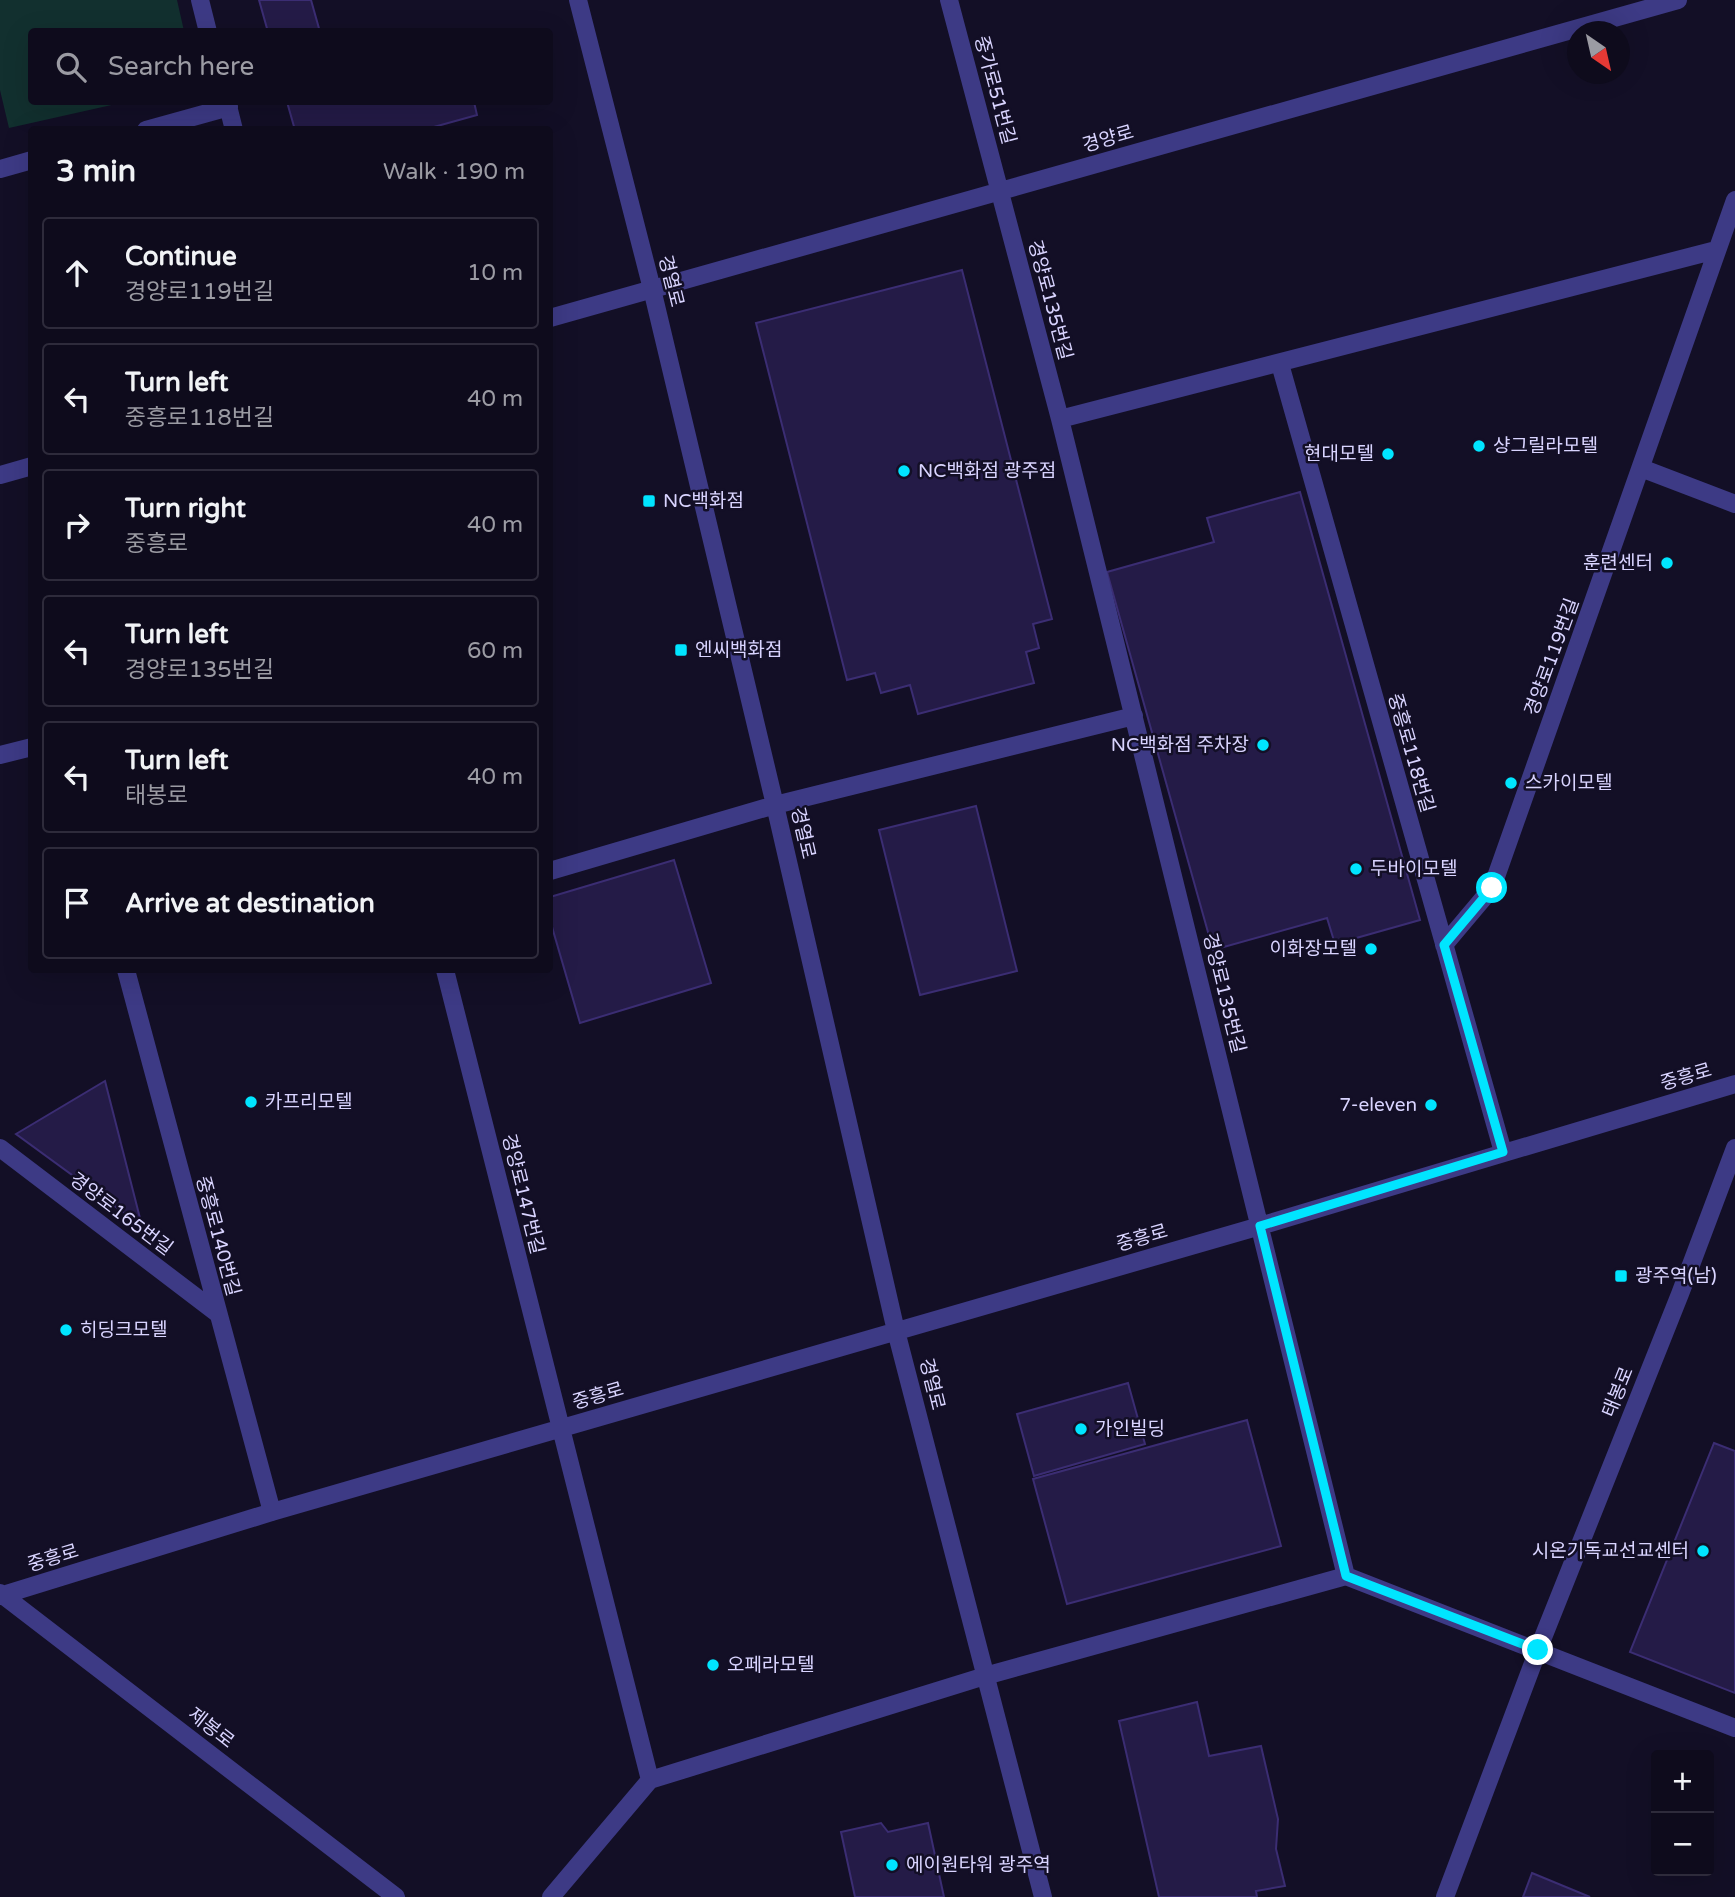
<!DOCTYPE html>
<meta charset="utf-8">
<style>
:root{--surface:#0e0b1c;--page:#171425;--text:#f1f3f6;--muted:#9b9ba3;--line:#2e2b3b}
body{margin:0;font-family:"Varela Round","Noto Sans KR",sans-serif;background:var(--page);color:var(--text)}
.controls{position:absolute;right:21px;bottom:21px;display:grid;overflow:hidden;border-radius:7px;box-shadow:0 7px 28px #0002}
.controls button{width:63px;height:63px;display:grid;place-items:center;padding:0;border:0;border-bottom:2px solid var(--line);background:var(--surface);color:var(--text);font:35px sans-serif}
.compass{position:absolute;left:1567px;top:21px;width:63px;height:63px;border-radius:50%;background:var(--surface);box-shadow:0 7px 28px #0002;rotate:146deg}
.stop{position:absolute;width:21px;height:21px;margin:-16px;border:5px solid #00e5ff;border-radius:50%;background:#fff}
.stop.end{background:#00e5ff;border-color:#fff;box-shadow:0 2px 7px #0008}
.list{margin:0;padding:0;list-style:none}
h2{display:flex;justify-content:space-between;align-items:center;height:91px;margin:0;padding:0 28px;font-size:30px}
h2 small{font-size:23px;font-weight:400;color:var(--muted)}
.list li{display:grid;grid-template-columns:46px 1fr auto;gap:21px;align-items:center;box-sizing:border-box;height:112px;margin:0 14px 14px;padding:0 14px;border:2px solid var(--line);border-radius:7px}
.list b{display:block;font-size:26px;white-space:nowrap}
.list p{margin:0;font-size:23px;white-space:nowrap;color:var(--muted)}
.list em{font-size:23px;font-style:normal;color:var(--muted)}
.icon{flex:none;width:38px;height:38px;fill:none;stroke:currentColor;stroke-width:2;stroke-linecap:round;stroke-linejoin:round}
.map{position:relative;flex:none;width:1735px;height:1897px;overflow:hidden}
.search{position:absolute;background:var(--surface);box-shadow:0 7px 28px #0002;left:28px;top:28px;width:525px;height:77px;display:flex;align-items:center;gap:18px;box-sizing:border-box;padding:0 24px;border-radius:7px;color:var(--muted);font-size:26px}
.panel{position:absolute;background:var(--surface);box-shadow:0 7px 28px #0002;left:28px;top:126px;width:525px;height:847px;border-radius:7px}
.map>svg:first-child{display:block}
.green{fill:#12302f}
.building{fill:#241b47;stroke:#3b2d73;stroke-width:2}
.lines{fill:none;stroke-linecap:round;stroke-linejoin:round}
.minor{stroke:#3d3a85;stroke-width:18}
.route{stroke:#00e5ff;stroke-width:9}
.poi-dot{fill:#00e5ff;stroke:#130f26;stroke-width:2.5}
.labels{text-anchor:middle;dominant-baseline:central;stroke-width:5;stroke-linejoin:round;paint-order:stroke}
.street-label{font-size:19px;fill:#d9d4ff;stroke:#130f26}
.poi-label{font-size:19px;fill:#d9d4ff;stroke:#130f26;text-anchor:start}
</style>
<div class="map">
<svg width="1735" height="1897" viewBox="0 0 1735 1897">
<rect width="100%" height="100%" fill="#130f26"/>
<path class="green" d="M0,0H177L184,31L32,32V102H125L9,128L0,90Z"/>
<path class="building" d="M259,0H311L320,32H268Z
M287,102H474L477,115L423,130H295Z
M962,270L1052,619L1033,624L1039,648L1026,652L1034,683L918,714L910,685L881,693L875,673L847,680L756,323Z
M1300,492L1420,920L1335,944L1327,918L1213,950L1107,572L1214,542L1207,518Z
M976,806L1017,971L920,995L879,830Z
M674,860L711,983L580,1023L550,920V897Z
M105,1081L142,1226L16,1134Z
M1128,1383L1145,1444L1034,1476L1017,1414Z
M1247,1420L1281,1546L1067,1604L1033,1479Z
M1714,1443L1735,1451V1693L1630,1652Z
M1197,1702L1209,1756L1261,1746L1278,1819L1276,1849L1285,1886L1256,1891L1257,1897H1159L1119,1721Z
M881,1823L888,1832L928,1823L944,1897H855L841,1832Z
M1532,1873L1590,1897H1523Z"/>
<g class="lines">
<path class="minor" d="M200,0L208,32
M578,0L652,289L775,805L896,1331L1043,1897
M949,0L1060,419L1346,1576
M227,102L234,130
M146,130L229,107
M0,169L32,160
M550,318L1678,0
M1280,364L1503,1152
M1060,419L1716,250
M1641,468L1735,504
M0,475L32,466
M0,755L32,747
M550,871L775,805L1134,716
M1444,945L1492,888L1735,200
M126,970L272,1512
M445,970L650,1780
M0,1148L217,1313
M1346,1576L1735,1728
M0,1593L396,1897
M0,1596L272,1512L1260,1226L1735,1084
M650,1780L985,1676L1346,1576
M551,1897L650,1780
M1445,1897L1538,1650L1680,1294L1735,1148"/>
</g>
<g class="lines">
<path class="route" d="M1492,888L1444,945L1503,1152L1260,1226L1346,1576L1538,1650"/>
</g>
<g class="poi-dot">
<circle cx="1479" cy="446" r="7"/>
<circle cx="1388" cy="454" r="7"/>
<circle cx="904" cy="471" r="7"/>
<rect x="642" y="494" width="14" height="14" rx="3.5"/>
<circle cx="1667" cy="563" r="7"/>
<rect x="674" y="643" width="14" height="14" rx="3.5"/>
<circle cx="1263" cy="745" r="7"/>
<circle cx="1511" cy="783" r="7"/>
<circle cx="1356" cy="869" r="7"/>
<circle cx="1371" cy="949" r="7"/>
<circle cx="251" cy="1102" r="7"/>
<circle cx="1431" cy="1105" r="7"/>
<rect x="1614" y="1269" width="14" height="14" rx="3.5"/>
<circle cx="66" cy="1330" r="7"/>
<circle cx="1081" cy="1429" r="7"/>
<circle cx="1703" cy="1551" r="7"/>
<circle cx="713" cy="1665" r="7"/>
<circle cx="892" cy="1865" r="7"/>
</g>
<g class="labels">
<g class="street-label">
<text transform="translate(995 90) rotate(75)">중가로51번길</text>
<text transform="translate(1108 139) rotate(-16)">경양로</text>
<text transform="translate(671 281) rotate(76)">경열로</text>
<text transform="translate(1050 300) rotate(75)">경양로135번길</text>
<text transform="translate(1552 657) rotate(-70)">경양로119번길</text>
<text transform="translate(1411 753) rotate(74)">중흥로118번길</text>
<text transform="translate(803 833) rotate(77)">경열로</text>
<text transform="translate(1224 993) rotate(76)">경양로135번길</text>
<text transform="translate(1686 1077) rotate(-16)">중흥로</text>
<text transform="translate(523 1194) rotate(76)">경양로147번길</text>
<text transform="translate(121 1214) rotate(37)">경양로165번길</text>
<text transform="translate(218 1236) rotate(75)">중흥로140번길</text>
<text transform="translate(1142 1238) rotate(-16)">중흥로</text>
<text transform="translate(932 1384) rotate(76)">경열로</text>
<text transform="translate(1618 1392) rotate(-68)">태봉로</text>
<text transform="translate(598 1396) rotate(-16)">중흥로</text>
<text transform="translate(53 1558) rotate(-17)">중흥로</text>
<text transform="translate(211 1728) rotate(38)">제봉로</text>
</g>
<g class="poi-label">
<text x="1493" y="446">샹그릴라모텔</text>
<text x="1374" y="454" text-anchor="end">현대모텔</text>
<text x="918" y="471">NC백화점 광주점</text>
<text x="663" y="501">NC백화점</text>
<text x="1653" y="563" text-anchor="end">훈련센터</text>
<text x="695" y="650">엔씨백화점</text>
<text x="1249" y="745" text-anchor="end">NC백화점 주차장</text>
<text x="1525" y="783">스카이모텔</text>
<text x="1370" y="869">두바이모텔</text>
<text x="1357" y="949" text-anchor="end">이화장모텔</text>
<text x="265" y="1102">카프리모텔</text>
<text x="1417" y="1105" text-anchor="end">7-eleven</text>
<text x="1635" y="1276">광주역(남)</text>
<text x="80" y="1330">히딩크모텔</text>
<text x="1095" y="1429">가인빌딩</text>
<text x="1689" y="1551" text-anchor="end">시온기독교선교센터</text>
<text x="727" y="1665">오페라모텔</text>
<text x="906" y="1865">에이원타워 광주역</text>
</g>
</g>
</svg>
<div class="controls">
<button>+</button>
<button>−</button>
</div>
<svg class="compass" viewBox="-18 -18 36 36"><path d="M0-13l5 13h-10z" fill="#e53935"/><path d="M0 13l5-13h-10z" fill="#9b9ba3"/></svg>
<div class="stop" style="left:1492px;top:888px"></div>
<div class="stop end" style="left:1538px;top:1650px"></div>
<div class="search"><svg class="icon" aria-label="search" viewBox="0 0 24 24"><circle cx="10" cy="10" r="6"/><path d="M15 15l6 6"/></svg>Search here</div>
<section class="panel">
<h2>3 min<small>Walk · 190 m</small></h2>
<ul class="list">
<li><svg class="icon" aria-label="ahead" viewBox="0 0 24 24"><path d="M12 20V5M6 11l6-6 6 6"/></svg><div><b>Continue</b><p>경양로119번길</p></div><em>10 m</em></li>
<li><svg class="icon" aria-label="left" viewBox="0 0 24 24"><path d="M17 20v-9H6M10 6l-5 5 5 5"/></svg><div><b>Turn left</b><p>중흥로118번길</p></div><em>40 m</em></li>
<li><svg class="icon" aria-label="right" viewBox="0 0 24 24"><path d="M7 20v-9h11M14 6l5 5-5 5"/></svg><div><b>Turn right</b><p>중흥로</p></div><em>40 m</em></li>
<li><svg class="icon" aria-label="left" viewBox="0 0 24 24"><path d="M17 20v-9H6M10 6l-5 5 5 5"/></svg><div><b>Turn left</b><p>경양로135번길</p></div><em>60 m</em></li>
<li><svg class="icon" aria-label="left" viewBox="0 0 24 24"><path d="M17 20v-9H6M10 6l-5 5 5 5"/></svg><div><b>Turn left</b><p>태봉로</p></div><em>40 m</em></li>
<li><svg class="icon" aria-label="arrive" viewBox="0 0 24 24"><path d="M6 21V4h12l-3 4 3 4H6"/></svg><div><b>Arrive at destination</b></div></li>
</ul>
</section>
</div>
